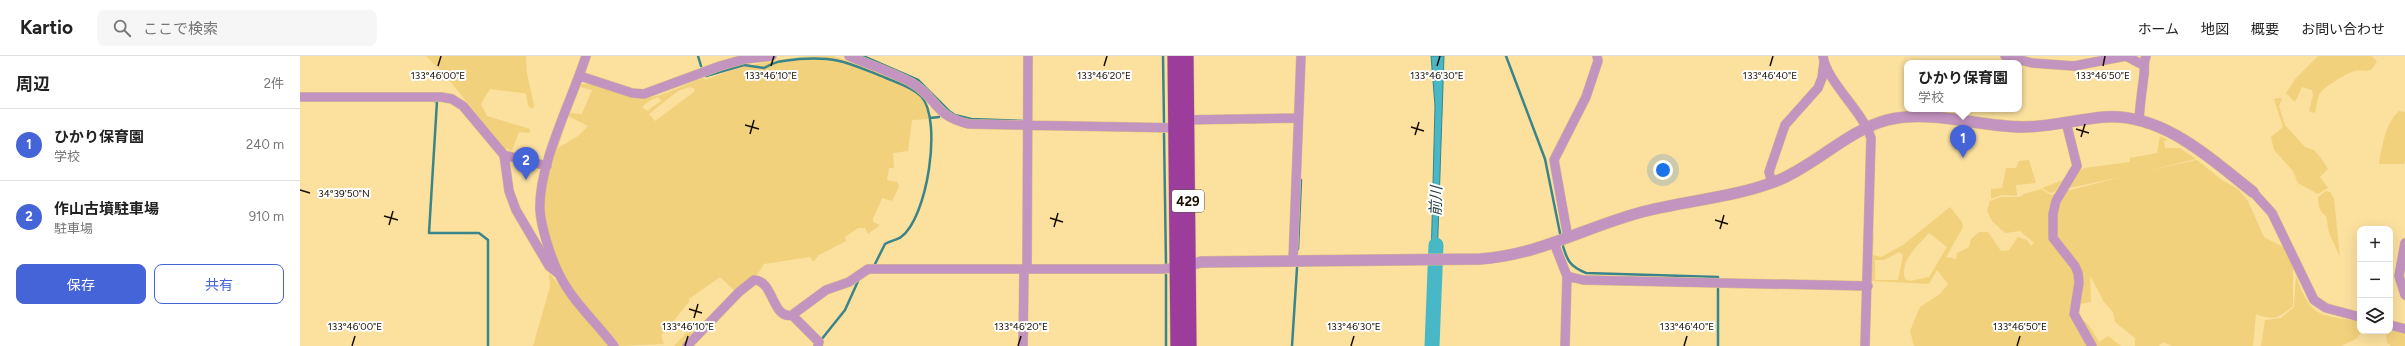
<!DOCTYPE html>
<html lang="ja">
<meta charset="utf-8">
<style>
:root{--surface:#fff;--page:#f6f6f6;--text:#222;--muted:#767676;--line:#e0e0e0;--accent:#4564d7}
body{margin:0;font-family:Figtree,"Noto Sans JP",sans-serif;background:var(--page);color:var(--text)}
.controls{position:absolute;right:12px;bottom:12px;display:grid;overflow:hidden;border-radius:8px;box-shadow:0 4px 16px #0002}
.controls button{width:36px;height:36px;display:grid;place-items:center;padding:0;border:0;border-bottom:1px solid var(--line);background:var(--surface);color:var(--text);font:20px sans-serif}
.you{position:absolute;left:1363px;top:114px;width:14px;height:14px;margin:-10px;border:3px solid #fff;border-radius:50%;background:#1a73e8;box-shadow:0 0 0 6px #1a73e833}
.badge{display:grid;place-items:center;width:26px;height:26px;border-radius:50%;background:var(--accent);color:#fff;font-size:13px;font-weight:700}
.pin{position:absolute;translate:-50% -33px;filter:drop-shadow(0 1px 2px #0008)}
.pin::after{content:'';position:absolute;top:21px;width:14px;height:12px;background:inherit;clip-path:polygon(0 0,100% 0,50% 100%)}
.popup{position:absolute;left:1604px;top:4px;width:118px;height:52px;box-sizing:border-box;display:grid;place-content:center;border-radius:8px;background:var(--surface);filter:drop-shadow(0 1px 3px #0005);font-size:13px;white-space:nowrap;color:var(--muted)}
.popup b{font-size:15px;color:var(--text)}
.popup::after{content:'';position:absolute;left:50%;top:100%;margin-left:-8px;border:8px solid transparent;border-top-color:var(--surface)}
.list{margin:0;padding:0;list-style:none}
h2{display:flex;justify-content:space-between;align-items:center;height:52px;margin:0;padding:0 16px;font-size:17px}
h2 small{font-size:13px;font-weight:400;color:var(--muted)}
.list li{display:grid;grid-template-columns:26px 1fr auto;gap:12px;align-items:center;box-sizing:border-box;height:72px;padding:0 16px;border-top:1px solid var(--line)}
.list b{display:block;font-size:15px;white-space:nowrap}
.list p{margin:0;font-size:13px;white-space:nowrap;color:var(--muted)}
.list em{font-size:13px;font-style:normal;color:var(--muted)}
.actions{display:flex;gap:8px;padding:12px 16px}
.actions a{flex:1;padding:9px 0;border:1px solid var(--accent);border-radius:8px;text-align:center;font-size:14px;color:var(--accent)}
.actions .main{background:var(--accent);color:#fff}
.icon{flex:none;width:22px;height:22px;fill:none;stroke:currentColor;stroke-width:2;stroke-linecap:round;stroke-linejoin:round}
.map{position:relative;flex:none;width:2105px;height:290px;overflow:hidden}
header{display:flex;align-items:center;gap:24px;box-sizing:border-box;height:56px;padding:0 20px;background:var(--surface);border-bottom:1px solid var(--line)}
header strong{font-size:19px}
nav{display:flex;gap:22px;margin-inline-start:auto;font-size:14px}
.search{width:280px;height:36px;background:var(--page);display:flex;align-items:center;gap:10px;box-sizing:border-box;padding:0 14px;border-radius:8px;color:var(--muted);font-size:15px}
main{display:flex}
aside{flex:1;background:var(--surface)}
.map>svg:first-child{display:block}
.green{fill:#f2d17d;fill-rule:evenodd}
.water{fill:#48b7c6;stroke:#3a848b}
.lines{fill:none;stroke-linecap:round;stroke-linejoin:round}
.stream{stroke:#3a848b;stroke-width:2.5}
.river{stroke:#48b7c6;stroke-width:15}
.minor-casing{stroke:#d7be85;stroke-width:10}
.tertiary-casing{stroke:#d7be85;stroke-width:12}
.trunk-casing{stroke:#d7be85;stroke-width:16}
.minor{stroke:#c494c1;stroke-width:9}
.tertiary{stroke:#c494c1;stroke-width:11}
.trunk{stroke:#9c3c9b;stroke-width:15}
.ticks{fill:none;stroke:#180e00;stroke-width:1.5}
.labels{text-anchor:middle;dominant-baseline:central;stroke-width:4;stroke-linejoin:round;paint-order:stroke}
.shield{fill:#fff;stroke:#5d564c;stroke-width:1}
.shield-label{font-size:13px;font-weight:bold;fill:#180e00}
.water-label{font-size:15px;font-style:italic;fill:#274043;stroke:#fff}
.ticks-label{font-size:10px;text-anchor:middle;fill:#180e00;stroke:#fff;stroke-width:4;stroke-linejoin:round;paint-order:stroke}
</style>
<header>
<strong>Kartio</strong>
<div class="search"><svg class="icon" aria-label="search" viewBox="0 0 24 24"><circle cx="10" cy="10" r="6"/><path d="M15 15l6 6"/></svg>ここで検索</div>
<nav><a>ホーム</a><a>地図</a><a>概要</a><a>お問い合わせ</a></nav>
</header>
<main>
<aside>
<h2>周辺<small>2件</small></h2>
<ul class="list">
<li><span class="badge">1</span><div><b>ひかり保育園</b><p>学校</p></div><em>240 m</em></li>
<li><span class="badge">2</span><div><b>作山古墳駐車場</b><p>駐車場</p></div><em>910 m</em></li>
</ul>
<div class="actions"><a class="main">保存</a><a>共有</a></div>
</aside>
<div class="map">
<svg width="2105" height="290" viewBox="0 0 2105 290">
<rect width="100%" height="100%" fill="#fbe09e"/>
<path class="green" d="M126,0H226L227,17L234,49L233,53L228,50L226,38L223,37L190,33L181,48L187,60L230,73V77L219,76L212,95L202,91L147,21Z
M510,0C517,0 525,0 532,0C546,3 607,27 617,36C625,42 629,50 630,59L628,63L612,64L608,95L593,97L594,112H589L587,124L597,126L599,131L592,145L582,142L573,163V166L580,169L568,178L565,172H558L545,181L546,185L519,199L513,206L510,201L464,208L457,219L435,235L420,221L389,243V246C379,257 372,269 361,279L364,288L319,290L263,221L245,168L244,135L253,100L278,29C296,24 317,39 335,42C357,45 382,29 403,22L406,24C440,9 474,4 510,0ZM280,31L292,34L282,58L270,57ZM390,31L395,33L394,36L355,65L349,58L378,35ZM358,41L361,45L347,55L342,51L349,45ZM268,60L288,70L278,80L258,92Z
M2018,0H2071L2077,5C2069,20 2067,13 2055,15C2046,17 2022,32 2019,39C2017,45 2016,52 2015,57L2009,55L2013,39L2012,34L2002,31L1995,46L1986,37L1996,22Z
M1979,42L1982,43L1979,50L1985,69L2005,91L2014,94L2020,101L2028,113L2020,121L2028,132L2018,138L1998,127L1993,115L1974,94L1971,81L1983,71L1974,43Z
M2099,55L2105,56V105L2104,108H2079C2082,91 2085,67 2099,55Z
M1860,80L1868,84L1864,85L1865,92H1880L1896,103L1851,114L1897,104L1922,124L1938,133L1948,145L1964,181L1987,193L1993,209V250C1978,262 1974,265 1956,258L1953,290H1872L1863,286L1859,290H1835V282L1815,266L1813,256L1804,246L1790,220L1791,246L1780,248L1771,259C1787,262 1791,272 1799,286L1808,280L1821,290H1614L1610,275L1620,251L1640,238L1648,228L1637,214L1629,228L1572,225L1571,183L1574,179L1573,199L1581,201L1603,189L1650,151L1662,166L1663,171L1646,201L1656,203L1657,197L1669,191L1671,183L1679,176H1688L1701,195L1709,194L1718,181L1727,184L1731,190L1734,187L1720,175L1705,177L1692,165L1687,155L1690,145L1701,141H1720L1724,138L1741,133L1751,139L1821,121L1765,133L1779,115L1784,112L1830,106V102L1857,97ZM1629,177L1647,191L1629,221L1610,225L1605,223C1599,205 1618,189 1629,177ZM1599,196L1603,199L1598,224H1575V204H1584Z
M1729,104L1736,127L1716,129L1717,140L1702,139L1691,143V133L1702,132L1706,112H1716L1719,105Z
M1763,124L1755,136L1750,137L1742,132Z
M2026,135L2030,136L2034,143L2040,201L2029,177L2026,160C2019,156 2018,148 2018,141Z
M249,217L310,290H233L250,231Z
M1996,220C2011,262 2019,259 2060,265V275H2062L2056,283L2041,290H1961L1965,264L1981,262L1994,251Z
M2090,273L2105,276V290H2091L2087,287L2085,275H2090Z
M389,274L393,276L382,290H374Z"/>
<path class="water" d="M1131,0H1144L1137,206H1131L1135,50Z"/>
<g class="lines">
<path class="stream" d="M398,0L401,10
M563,0L618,24L649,55L655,59L671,63L725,65
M863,0L864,67
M1206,0L1245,103L1261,182
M406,20L444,9L464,12C478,4 483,5 499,3C539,0 550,8 586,22C598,27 612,31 621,40C643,64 627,163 601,181C597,184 590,185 585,188L575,208
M134,45H137L129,177H179L188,184V290
M630,62L639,61
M864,78L866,208
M1262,187C1267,204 1269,210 1286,217L1418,221V222
M998,193L1001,124
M866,219V290
M521,284L545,254L559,223
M992,290L997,212
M1418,290V233"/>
<path class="river" d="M1132,290L1136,189"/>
<defs>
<path id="minor" d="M286,0C272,44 238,109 240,154C241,171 251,202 259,218C272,245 297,267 314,290
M549,0C570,9 592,16 612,27C638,42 633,60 669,68L881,72
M1523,0C1526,25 1562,54 1571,82L1565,290
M1705,0L1732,7L1774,10L1826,0L1843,9
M280,20L332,37L344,38L420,10L445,3L472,0
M0,41H141L152,43L163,50L204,99L209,135L216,154L249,210L259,218
M882,64L998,62
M1839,64C1840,48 1842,34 1844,19C1845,11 1843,9 1846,0
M1766,66L1777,110L1756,145L1753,158V182L1775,210L1778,217L1779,227L1774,258L1792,290
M204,99L247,110
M1472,127L1469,116L1485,69L1518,32L1522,22L1524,6
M1953,136L1972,157L2014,244L2026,252L2060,261
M1268,182L1254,104L1286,41L1298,5L1297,0
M1254,187L1267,220L1265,290
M2105,187L2099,220L2105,239
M993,205L1001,0
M727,213L728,0
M1267,220L1283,224L1568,230
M2090,269L2105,273
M387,290L439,236L454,224C474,224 472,264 492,259
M518,290L519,286L492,259L526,234L549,226L568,213H863L880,211
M723,290L724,213"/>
<path id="tertiary" d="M889,209L901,206L1180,203C1241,199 1289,169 1346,155C1390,144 1437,141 1479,124C1517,108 1547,75 1587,64C1631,53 1679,71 1723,71C1751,71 1778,63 1805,61C1863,57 1911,103 1953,136"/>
<path id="trunk" d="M875,0L878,290
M886,0L889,290"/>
</defs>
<use href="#minor" class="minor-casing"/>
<use href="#tertiary" class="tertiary-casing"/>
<use href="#trunk" class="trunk-casing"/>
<use href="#minor" class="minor"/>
<use href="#tertiary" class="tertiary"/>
<use href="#trunk" class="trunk"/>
</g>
<path class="ticks" d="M138,10L141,0M471,10L474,0M804,10L807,0M1137,10L1140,0M1470,10L1473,0M1803,10L1805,0M445,69L459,73M1111,71L1124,75M1776,73L1789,77M450,78L454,64M1115,79L1119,66M1781,81L1785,68M0,134L10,137M84,160L98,164M750,162L763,166M1415,164L1428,168M89,169L93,155M754,171L758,157M1420,173L1424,159M389,253L402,257M394,262L398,248M52,290L55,280M385,290L388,280M718,290L721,280M1051,290L1054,280M1384,290L1387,280M1717,290L1720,280"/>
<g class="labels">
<rect class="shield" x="872" y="134" width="32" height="22" rx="3"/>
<g class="shield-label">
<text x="888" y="145">429</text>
</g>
<g class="water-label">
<text transform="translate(1136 145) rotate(-88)">前川</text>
</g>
</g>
<g class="ticks-label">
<text x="138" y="23">133°46'00"E</text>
<text x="471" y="23">133°46'10"E</text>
<text x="804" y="23">133°46'20"E</text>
<text x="1137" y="23">133°46'30"E</text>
<text x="1470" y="23">133°46'40"E</text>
<text x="1803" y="23">133°46'50"E</text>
<text x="44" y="141">34°39'50"N</text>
<text x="55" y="274">133°46'00"E</text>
<text x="388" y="274">133°46'10"E</text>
<text x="721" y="274">133°46'20"E</text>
<text x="1054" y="274">133°46'30"E</text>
<text x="1387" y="274">133°46'40"E</text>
<text x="1720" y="274">133°46'50"E</text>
</g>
</svg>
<div class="controls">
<button>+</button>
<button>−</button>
<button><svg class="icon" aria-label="layers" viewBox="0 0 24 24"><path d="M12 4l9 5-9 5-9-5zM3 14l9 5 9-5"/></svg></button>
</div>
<div class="you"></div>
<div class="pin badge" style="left:1663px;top:102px">1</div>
<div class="popup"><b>ひかり保育園</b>学校</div>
<div class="pin badge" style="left:226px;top:124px">2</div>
</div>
</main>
